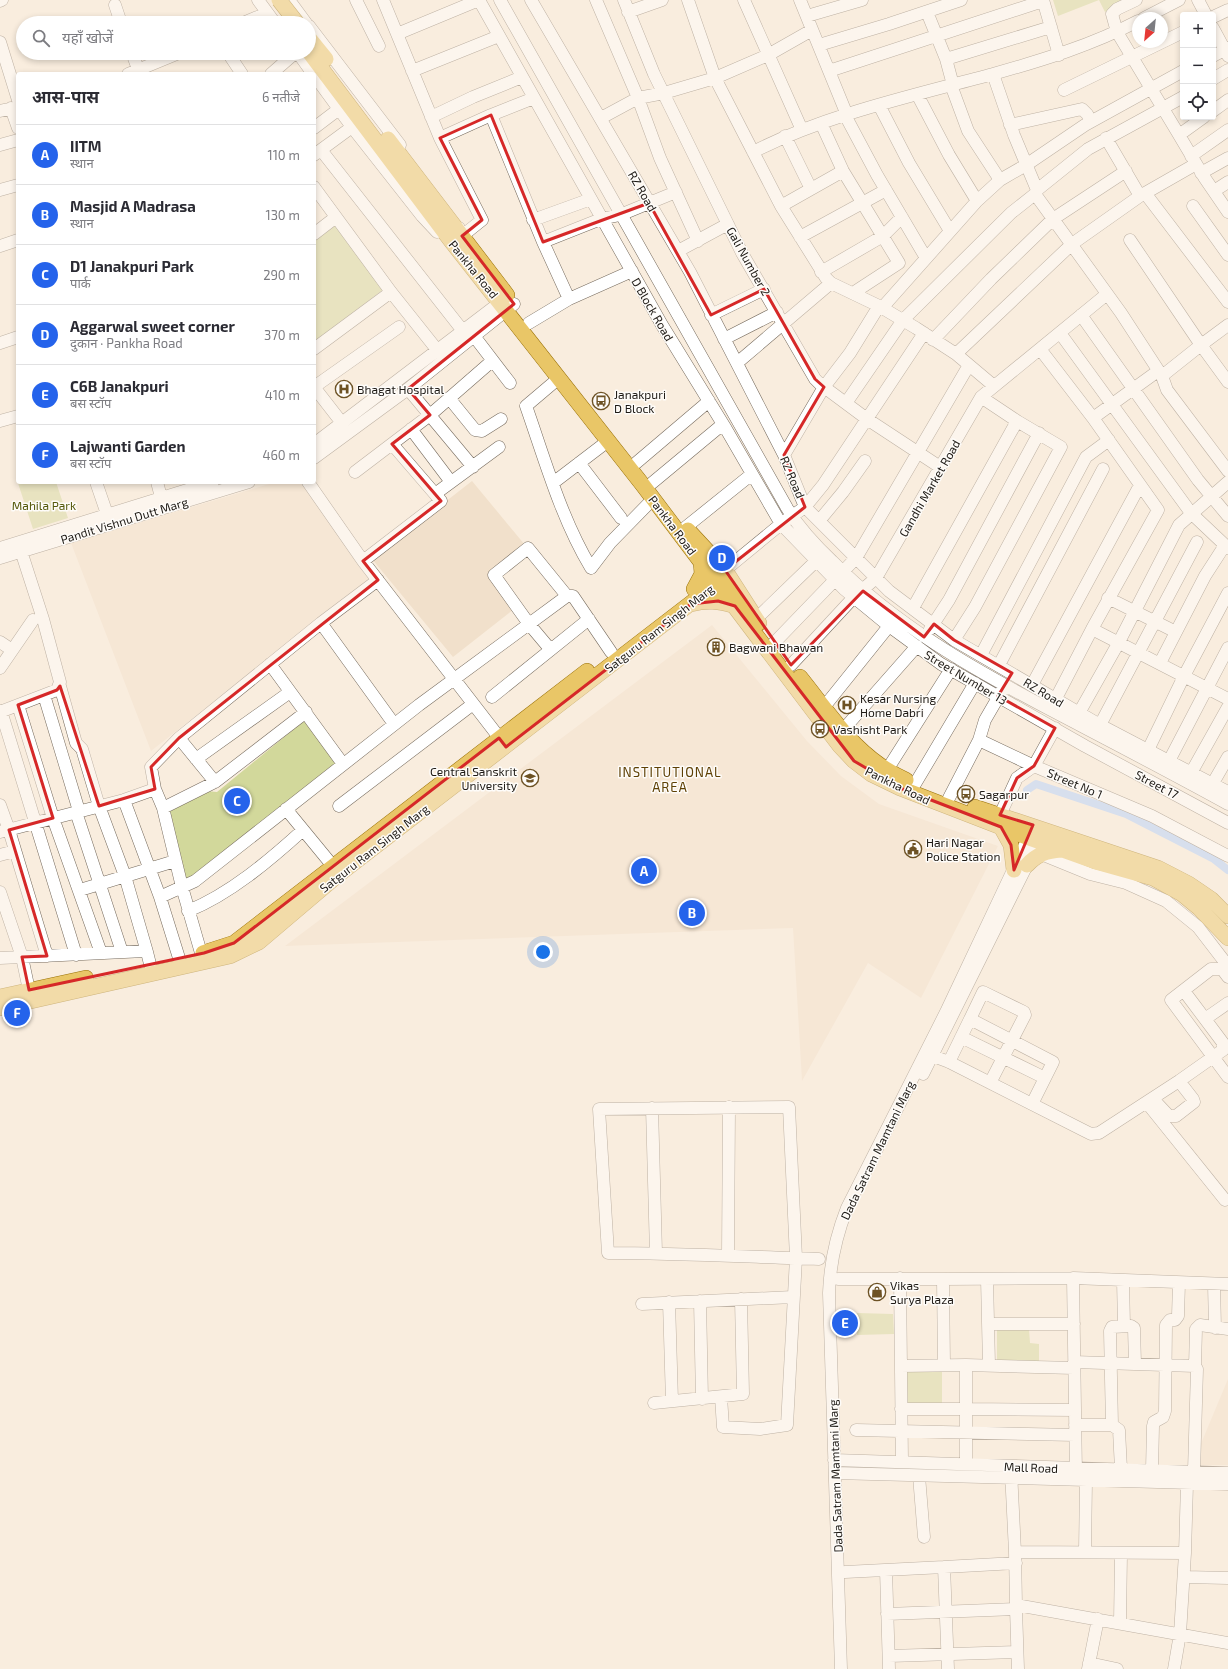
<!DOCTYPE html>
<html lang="hi">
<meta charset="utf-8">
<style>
:root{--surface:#fff;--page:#f2f2f3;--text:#2b2b33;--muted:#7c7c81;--line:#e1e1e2;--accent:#2563eb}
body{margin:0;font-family:"Exo 2","Noto Sans Devanagari",sans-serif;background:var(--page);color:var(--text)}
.controls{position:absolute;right:12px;top:12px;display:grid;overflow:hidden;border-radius:4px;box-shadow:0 2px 6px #0003}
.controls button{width:36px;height:36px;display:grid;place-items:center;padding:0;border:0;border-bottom:1px solid var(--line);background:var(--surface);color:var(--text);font:20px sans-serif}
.compass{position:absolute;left:1132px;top:12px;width:36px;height:36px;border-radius:50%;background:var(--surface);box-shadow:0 2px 6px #0003;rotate:207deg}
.you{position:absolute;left:543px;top:952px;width:14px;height:14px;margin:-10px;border:3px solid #fff;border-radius:50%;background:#1a73e8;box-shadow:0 0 0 6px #1a73e833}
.badge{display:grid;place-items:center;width:26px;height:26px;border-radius:50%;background:var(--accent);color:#fff;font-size:13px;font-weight:700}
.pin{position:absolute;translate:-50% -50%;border:2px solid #fff;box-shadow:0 1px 4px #0006}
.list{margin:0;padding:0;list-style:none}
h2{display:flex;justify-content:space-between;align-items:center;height:52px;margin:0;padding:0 16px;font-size:17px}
h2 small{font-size:13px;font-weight:400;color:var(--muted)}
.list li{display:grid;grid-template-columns:26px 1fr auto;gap:12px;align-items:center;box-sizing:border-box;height:60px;padding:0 16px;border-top:1px solid var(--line)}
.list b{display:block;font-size:15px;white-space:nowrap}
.list p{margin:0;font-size:13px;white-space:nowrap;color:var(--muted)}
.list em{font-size:13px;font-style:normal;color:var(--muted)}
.icon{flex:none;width:22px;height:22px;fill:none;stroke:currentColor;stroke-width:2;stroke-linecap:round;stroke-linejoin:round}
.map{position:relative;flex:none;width:1228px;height:1669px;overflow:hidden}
.search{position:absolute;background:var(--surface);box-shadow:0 2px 6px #0003;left:16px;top:16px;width:300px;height:44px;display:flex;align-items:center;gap:10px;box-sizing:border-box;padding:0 14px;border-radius:22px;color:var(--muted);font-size:15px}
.panel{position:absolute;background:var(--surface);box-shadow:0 2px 6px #0003;left:16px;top:72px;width:300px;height:412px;border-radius:4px}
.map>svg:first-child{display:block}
.built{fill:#f1e0cb}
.green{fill:#d2d89b}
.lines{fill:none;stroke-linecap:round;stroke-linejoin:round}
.canal{stroke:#adcefe;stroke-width:8}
.minor-casing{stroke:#766b5e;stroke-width:13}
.major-casing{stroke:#997108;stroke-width:16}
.minor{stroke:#fff;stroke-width:12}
.major{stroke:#e9c667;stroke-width:15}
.major-bridge-casing{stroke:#997108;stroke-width:16;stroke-linecap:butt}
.major-bridge{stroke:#e9c667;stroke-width:15}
.marked{fill:none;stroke:#d62828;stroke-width:3;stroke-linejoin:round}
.labels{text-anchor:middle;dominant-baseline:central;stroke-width:3;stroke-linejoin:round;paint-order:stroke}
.street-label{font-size:12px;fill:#1e1a15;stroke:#fefcf9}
.poi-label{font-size:12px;fill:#1e1a15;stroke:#fefcf9;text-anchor:start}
.park-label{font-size:12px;fill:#55590b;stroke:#fefcf9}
.neighbourhood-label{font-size:13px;letter-spacing:1px;fill:#5e4004;stroke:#fefcf9}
</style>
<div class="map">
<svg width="1228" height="1669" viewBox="0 0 1228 1669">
<rect width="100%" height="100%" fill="#f9edde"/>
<path class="built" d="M472,481L525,545L487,575L514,609L453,657L372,559Z
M276,482H301L370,579L151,751L71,543Z
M712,625L807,741L841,776L879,804L998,846L921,998L868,963L802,1081L793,928L285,946Z
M1228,1379V1465H1192Z"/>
<path class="green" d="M1053,0H1129L1105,12L1099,0L1058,16Z
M336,223L384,289L317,340L314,336V239Z
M18,476V482H56L68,518L33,529L16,477Z
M305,720L338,763L186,882L165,811L206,791L217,792Z
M857,1313L893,1314L894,1334L857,1335Z
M997,1328L1029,1329L1030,1343L1039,1344V1362L997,1361Z
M905,1370L942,1371V1404H907Z"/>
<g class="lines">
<path class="canal" d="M1027,790L1036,784L1126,814L1214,859L1228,870"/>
<defs>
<path id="minor" d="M258,0L275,23
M289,0L306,23
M356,0L379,46
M383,0L440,138
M479,0L662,325L726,429L781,524L844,589L889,626L941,664L1085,746L1228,823
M500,0L787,508C799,528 815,545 832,561C895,625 973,669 1051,710C1110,741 1170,772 1228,804
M531,0L690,272L784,455L805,507L889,591L954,640L1100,725L1228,792
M596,0L638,98L660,158L698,241
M624,0L654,74L742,253L815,379L820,384L867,419L940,467
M688,0L715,78L781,206L826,278L831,283L879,306L916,328L956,354L994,386
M744,0L802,130
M800,0L847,115
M1043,0L1059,55
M1136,0L1117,9L1112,14L1117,32L1179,135L1204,117
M1198,0L1206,15
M0,1L2,0
M115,5L121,23
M628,12L662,0
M927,12L946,59
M807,16L862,0
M1213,17L1228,10
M1144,18L1179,0
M243,23L267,13
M309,26L400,145
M1213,28L1228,56
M397,34L479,0
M0,42L18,100
M819,45L889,24L961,0
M132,53L138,69
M228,53L242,74
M298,53L313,74
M1213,56L1228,48
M412,71L499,36
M829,71L1043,1
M128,74L179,53
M271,74L295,53
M993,74C1043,60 1092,45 1138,21
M314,75L352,127L422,216L437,232
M1213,79L1228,70
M951,85L968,131L1000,180
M953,85L946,59L1051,27
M1064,90L1183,32
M917,94L949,155L977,201
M534,98L491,115L543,242L569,299
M879,105L909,163L950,231
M11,108L18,128
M0,111L18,107
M1213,111L1228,100
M845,115L877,175L926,258
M431,117L473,97L522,77
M601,118L638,98L664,93L715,78L768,55L812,30
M821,123L843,171L899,263L853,293
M1010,125L1082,109L1087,114L1091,121
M314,128L339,109
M1179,135L1204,177L1228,212
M785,136L811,189
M1106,138L1140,196
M0,145L18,140
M321,150L463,331
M753,152C828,114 912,96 993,74L1014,135L1037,190L1035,194L1121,313L1162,376L1167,390L1228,471
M314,155L352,127
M1191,156L1228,130
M1201,173L1228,158
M314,187L391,292L438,351
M0,190L18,185
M1037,190L1088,149L1183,97
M1214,191L1228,182
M1145,193L1228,302
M781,206L843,171
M1193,206L1228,255
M533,220L591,199
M459,228L462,236L482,220L440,138L491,115
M314,234L336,217
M800,237L886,190
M1130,240L1201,345L1162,376
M543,242L601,219L620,215L676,192
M0,246L18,240
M678,251L728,224
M821,272L883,236L902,217
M882,308L977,201L1000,180L1026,165L1085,125L1183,71
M711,315L764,289
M1081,315L1198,480L1228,516
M529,323L569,299L632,271
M1228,325L1201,345L1228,382
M1060,333L1191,513L1228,548
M474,336L510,383
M724,339L777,312
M933,340L991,279L1053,219L1126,171
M0,343L18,337
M314,349L391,292
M1040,349L1093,418L1158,510L1092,629L1228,699
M956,354L1072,244L1140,196L1196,164
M737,363L831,283
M559,378L526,406C545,460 561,518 591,568L610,543L653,499
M314,387L399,327
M314,387L342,423
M408,389L473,467
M449,398L475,430L482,431L501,419
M846,403L903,320L1011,213L1035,194
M1093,418L1158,371
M0,421L18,416
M411,429L451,482
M314,444L506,298
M392,444L435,494
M784,455L824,387L850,353L879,306
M314,458L408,389L514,304
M579,463L621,518
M636,463L709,401
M355,472L430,415L492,361
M96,482L107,514
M157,482L161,497
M308,482L363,561L505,745
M553,483L608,441
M652,483L723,424
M819,521L843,492L865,461
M686,527L752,474
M0,548L213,482
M0,558L249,482
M363,561L441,501L435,494L499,447
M725,570L781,524L805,507L823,485L924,333
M1108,598L1176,632
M913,608L1017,421L981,397
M756,619L816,561
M321,623L394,724
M930,629L949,600L1039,433
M954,640L975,607L1061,447L1017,421
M0,642L12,650
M774,643L856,558L969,365
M550,649L529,624L494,575L528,548L567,596
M981,655L1086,457L1109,440
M1160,663L1205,576L1225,545
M270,664L343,764
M791,665L854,597L876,578L981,397L1107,294
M999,665L1103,469
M0,668L33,620
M1032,685L1140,485
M60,686L76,743L82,749L99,806L125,876L147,952
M44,695L79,811
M492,697L589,619
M18,705L53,818L101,953
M1052,706L1092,629
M824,707L889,626
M1,711L76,955
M0,712L57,690L60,682L43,619L21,551
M1079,713L1119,642L1179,525L1228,482
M1100,725L1197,542
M843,730L917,646
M179,738L215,782
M979,740L985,720L1003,689
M1148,750L1184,676L1228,593
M196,759L290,692
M1169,761L1228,648
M887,770L951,669
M1191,773L1228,707
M915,784L975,683
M1209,790L1228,757
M949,798L979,740L1034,766L1152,816L1228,856
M124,800L160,897L179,958
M0,805L9,830L47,956
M339,806L473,704
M163,808L215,782L306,712
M286,809L332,865
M76,812L122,952
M1000,815L1017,778L1034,766L1055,728
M0,832L124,800L155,789
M1041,854L1090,874L1126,883L1166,901L1198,927L1228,966
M0,855L15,851
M80,890L175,861
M0,892L22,957L29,990
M160,897L195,881L419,705L567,596H573L611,652
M188,911C230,894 270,860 303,830
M201,953L182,887L163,808L155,789L151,767L179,738L321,623L378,580
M0,958L145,951L147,952L150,964
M1228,977L1222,969H1211L1171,1000L1228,1077
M970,1019L983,992L1024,1012L1025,1015L990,1083
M1205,1019L1228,1003
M961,1037L1045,1078
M933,1056L949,1062L1083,1130L1091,1134L1099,1133L1179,1081L1223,1050V1043L1184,991
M949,1062L970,1019L1053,1062L1032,1104
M923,1074L1027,865L1041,834
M1153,1099L1169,1116H1176L1194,1102L1193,1099L1179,1081
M1147,1103L1225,1200
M652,1108L656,1253
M728,1256L729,1107
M900,1278L902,1462
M1073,1278L1076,1475
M838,1279H943L944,1365
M943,1279L1073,1278L1228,1284
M987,1279L989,1365
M1123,1280L1124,1326
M1214,1284L1215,1328
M700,1301L702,1399
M669,1302L672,1401
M642,1304L793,1297
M988,1324H1074
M1074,1362L1195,1366
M966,1365L1074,1368
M901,1366L966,1365V1409L1075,1410
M721,1397L723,1427L760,1429L787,1425L796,1258L789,1107L599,1109L608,1253C679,1253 749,1257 819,1259
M654,1403L743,1394L741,1299
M901,1409H966V1464
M1075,1425H1112L1119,1430L1121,1469
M1112,1425L1110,1331L1112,1327L1131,1326L1134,1328L1135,1364
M856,1430L1075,1435
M834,1460L1228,1473
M1152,1470L1153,1426L1154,1422L1163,1417L1165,1411L1166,1325L1170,1320H1175L1178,1316L1179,1283
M1011,1471L1015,1552
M1194,1471L1197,1369L1195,1366L1196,1329L1200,1325L1228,1329
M835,1473L1228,1484
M919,1476L924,1537
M1085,1552L1086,1480
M1185,1553L1187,1484
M886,1570L889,1669
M845,1572L944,1567
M1185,1577L1228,1578
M1016,1609L1018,1669
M887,1614L1016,1609V1605
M1120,1623L1121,1553
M889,1656L1017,1652
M1089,1663L1117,1669
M841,1669L829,1293C830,1263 836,1236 847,1208L946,1012L1032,830
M948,1669L944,1567L1016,1563
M1088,1669L1098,1619
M1174,1669L1180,1634L1185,1553L1015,1552L1016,1605L1228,1643"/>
<path id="major" d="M309,38L326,59
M309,52L451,241L642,484L839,745L854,761L871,774L900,788L1029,838L1096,862L1153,878L1182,894L1199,908L1228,938
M388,139L507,295
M688,530L725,570L759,623
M694,589L702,574L701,562
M691,604C707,600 719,601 735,606
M800,677C833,718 857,758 906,780
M975,807L1158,868L1189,884L1211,899L1228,916
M1001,827L1011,845L1014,870
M1027,865C1037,854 1047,851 1061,850
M203,953L234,943L587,671
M0,997L86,978
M0,1008L230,956L259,942L338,875L717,583L722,576"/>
</defs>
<use href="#minor" class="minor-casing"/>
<use href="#major" class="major-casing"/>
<use href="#minor" class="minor"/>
<use href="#major" class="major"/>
<defs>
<path id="major-bridge" d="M279,0L297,23"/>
</defs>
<use href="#major-bridge" class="major-bridge-casing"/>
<use href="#major-bridge" class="major-bridge"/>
</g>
<path d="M0 0H1228V1669H0ZM491,115L543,242L649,203L711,315L764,289L815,379L824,387L784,455L805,507L725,570L791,665L863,591L924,637L934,624L954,640L1012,673L998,696L1055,728L1034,766L1017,778L1000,815L1033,825L1014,870L1011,845L1001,827L900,788L854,761L735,606L718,601L691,604L506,747L499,738L234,943L204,953L29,990L22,957L47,956L9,830L53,818L18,705L57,690L60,686L99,806L155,789L151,767L179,738L378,580L363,561L441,501L392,444L430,415L408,389L514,304L462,236L482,220L440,138Z" fill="#f9edde" fill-opacity=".55" fill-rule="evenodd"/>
<path class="marked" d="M491,115L543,242L649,203L711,315L764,289L815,379L824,387L784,455L805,507L725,570L791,665L863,591L924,637L934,624L954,640L1012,673L998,696L1055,728L1034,766L1017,778L1000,815L1033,825L1014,870L1011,845L1001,827L900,788L854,761L735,606L718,601L691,604L506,747L499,738L234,943L204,953L29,990L22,957L47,956L9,830L53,818L18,705L57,690L60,686L99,806L155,789L151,767L179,738L378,580L363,561L441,501L392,444L430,415L408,389L514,304L462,236L482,220L440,138Z"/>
<defs>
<symbol id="hospital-ring" viewBox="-11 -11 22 22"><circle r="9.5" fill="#fefcf9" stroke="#6d5224" stroke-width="1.5"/><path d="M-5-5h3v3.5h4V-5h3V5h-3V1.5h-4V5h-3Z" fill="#6d5224"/></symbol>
<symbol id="bus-ring" viewBox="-11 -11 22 22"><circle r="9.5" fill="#fefcf9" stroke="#6d5224" stroke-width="1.5"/><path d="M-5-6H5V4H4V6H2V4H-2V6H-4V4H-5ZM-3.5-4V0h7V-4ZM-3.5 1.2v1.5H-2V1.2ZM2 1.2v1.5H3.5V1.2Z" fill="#6d5224"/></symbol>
<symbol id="building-ring" viewBox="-11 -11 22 22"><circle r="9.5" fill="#fefcf9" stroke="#6d5224" stroke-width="1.5"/><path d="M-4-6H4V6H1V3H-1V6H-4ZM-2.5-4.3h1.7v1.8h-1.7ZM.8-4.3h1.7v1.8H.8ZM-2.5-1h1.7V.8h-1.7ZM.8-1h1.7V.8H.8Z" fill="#6d5224"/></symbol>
<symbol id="university-ring" viewBox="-11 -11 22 22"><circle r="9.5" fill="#fefcf9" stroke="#6d5224" stroke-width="1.5"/><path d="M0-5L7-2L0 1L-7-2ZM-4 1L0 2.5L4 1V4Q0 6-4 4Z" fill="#6d5224"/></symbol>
<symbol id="civic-ring" viewBox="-11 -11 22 22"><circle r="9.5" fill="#fefcf9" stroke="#6d5224" stroke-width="1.5"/><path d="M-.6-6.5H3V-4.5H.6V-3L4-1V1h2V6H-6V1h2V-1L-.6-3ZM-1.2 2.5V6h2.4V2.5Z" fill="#6d5224"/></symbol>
<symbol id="shop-ring" viewBox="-11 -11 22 22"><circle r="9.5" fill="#fefcf9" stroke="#6d5224" stroke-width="1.5"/><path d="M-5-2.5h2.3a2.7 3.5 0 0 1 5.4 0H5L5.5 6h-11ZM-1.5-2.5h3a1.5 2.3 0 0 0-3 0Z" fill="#6d5224"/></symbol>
</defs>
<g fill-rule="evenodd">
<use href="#hospital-ring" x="334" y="379" width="20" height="20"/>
<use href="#bus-ring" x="591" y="391" width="20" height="20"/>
<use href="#building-ring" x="706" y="637" width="20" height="20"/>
<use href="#hospital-ring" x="837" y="695" width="20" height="20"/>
<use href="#bus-ring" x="810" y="719" width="20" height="20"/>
<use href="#university-ring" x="520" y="768" width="20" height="20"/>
<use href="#bus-ring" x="956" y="784" width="20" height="20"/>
<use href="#civic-ring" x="903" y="839" width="20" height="20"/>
<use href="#shop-ring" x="867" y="1282" width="20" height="20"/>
</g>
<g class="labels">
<g class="street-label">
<text transform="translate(643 191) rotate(60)">RZ Road</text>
<text transform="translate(749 261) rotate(61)">Gali Number 2</text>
<text transform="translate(474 269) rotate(51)">Pankha Road</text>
<text transform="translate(653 309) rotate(60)">D Block Road</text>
<text transform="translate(793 477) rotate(67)">RZ Road</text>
<text transform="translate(929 488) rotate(-60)">Gandhi Market Road</text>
<text transform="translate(124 520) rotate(-17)">Pandit Vishnu Dutt Marg</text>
<text transform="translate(673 525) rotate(53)">Pankha Road</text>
<text transform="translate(659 628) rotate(-38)">Satguru Ram Singh Marg</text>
<text transform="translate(966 677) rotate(31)">Street Number 13</text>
<text transform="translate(1044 692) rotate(31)">RZ Road</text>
<text transform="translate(1075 783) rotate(23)">Street No 1</text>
<text transform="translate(1157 784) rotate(28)">Street 17</text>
<text transform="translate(898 785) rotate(26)">Pankha Road</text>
<text transform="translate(374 848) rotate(-38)">Satguru Ram Singh Marg</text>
<text transform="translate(877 1150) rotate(-64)">Dada Satram Mamtani Marg</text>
<text transform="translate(1031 1467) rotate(2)">Mall Road</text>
<text transform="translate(835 1476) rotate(-92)">Dada Satram Mamtani Marg</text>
</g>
<g class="poi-label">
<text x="357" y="389">Bhagat Hospital</text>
<text x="614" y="394">Janakpuri<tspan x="614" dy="14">D Block</tspan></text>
<text x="729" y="647">Bagwani Bhawan</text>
<text x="860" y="698">Kesar Nursing<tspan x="860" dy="14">Home Dabri</tspan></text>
<text x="833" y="729">Vashisht Park</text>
<text x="517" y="771" text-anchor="end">Central Sanskrit<tspan x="517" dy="14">University</tspan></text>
<text x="979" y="794">Sagarpur</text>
<text x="926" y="842">Hari Nagar<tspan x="926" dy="14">Police Station</tspan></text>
<text x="890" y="1285">Vikas<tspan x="890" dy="14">Surya Plaza</tspan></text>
</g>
<g class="park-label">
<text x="44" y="505">Mahila Park</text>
</g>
<g class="neighbourhood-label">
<text x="670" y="772">INSTITUTIONAL<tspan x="670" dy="15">AREA</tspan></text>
</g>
</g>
</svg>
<div class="controls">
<button>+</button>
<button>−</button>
<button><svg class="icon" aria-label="locate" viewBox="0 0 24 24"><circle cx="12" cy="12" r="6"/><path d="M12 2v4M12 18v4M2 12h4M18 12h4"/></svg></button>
</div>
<svg class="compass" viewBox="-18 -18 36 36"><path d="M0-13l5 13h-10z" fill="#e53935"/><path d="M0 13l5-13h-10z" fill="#7c7c81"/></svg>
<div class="you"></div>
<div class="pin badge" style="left:644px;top:871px">A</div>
<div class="pin badge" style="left:692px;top:913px">B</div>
<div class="pin badge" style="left:237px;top:801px">C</div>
<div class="pin badge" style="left:722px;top:558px">D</div>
<div class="pin badge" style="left:845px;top:1323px">E</div>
<div class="pin badge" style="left:17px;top:1013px">F</div>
<div class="search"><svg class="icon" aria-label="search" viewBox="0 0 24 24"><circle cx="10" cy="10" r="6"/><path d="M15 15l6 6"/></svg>यहाँ खोजें</div>
<section class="panel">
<h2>आस-पास<small>6 नतीजे</small></h2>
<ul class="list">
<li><span class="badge">A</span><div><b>IITM</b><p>स्थान</p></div><em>110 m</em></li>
<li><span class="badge">B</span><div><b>Masjid A Madrasa</b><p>स्थान</p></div><em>130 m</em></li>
<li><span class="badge">C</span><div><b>D1 Janakpuri Park</b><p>पार्क</p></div><em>290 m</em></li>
<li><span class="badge">D</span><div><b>Aggarwal sweet corner</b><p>दुकान · Pankha Road</p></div><em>370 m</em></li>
<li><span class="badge">E</span><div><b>C6B Janakpuri</b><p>बस स्टॉप</p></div><em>410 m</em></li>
<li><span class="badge">F</span><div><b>Lajwanti Garden</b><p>बस स्टॉप</p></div><em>460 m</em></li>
</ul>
</section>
</div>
